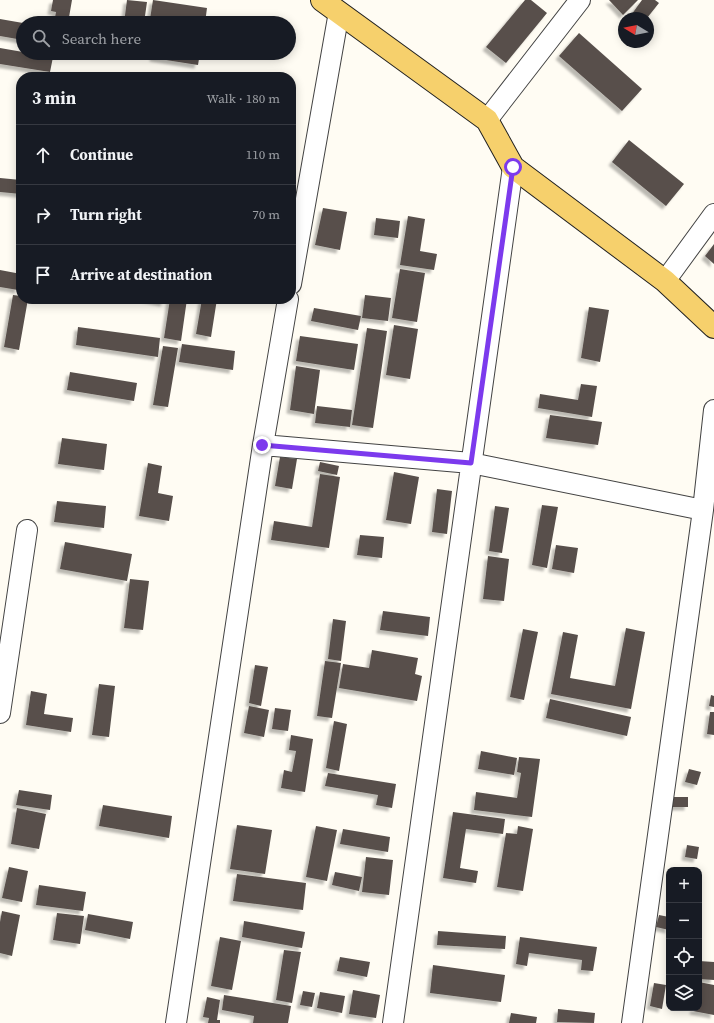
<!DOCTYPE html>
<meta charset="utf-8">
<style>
:root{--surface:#171b24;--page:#20242c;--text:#f1f3f6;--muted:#9ea1a6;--line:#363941}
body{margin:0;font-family:"Source Serif 4",serif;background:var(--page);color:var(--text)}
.controls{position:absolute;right:12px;bottom:12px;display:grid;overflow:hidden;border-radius:8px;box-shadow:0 2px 10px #0003}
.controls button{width:36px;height:36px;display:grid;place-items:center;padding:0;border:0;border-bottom:1px solid var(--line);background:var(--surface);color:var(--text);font:20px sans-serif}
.compass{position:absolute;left:618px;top:12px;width:36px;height:36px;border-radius:50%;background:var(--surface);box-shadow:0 2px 10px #0003;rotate:280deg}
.stop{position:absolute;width:12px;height:12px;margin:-9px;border:3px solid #7c3aed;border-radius:50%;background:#fff}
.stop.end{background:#7c3aed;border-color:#fff;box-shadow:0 1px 4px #0008}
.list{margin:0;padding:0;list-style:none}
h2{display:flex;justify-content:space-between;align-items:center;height:52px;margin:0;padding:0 16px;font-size:17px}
h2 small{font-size:13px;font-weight:400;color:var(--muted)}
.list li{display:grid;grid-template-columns:26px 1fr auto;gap:12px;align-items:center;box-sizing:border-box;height:60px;padding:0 16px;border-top:1px solid var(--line)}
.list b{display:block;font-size:15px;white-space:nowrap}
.list em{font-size:13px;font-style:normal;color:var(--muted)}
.icon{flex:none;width:22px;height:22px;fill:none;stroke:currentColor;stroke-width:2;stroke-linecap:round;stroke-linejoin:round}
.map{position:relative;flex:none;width:714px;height:1023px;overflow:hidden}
.search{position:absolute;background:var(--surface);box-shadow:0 2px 10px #0003;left:16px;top:16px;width:280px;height:44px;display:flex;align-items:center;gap:10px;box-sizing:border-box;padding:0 14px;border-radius:22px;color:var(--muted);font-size:15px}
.panel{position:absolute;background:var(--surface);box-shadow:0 2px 10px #0003;left:16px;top:72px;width:280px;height:232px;border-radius:16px}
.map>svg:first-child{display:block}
.building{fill:#58504c;filter:url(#shadow)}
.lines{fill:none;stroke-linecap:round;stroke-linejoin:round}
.minor-casing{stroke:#434343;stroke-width:22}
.primary-casing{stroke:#212121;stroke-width:24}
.minor{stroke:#fff;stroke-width:20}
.primary{stroke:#f6d06c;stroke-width:22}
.route{stroke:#7c3aed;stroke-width:5}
</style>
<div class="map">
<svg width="714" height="1023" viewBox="0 0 714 1023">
<defs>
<filter id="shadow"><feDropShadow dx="-3.5" dy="3.5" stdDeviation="1" flood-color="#0004"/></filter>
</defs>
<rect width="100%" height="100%" fill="#fffcf3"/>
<path class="building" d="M53,0H72L68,23H54L56,12L51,11Z
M127,0L147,2L144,23H124Z
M153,0L207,8L205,23H176L150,19Z
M525,0H531L547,13L506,63L486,47Z
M609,0H638L623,15Z
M642,0H655L659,3L647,18H629Z
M0,19L23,23V40L0,36Z
M579,33L642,89L622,111L559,56Z
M0,48L23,52V53L53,57L50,72L0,64Z
M154,53H200L198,65L153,58Z
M629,140L684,184L666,206L612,162Z
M0,178L21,180V194L0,192Z
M323,208L347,212L340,250L315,245Z
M408,216L425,219L420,251L437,254L434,270L400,265Z
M376,218L400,221L398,238L374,235Z
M714,244V264L705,256Z
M400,269L425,273L417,322L392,318Z
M0,270L21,274L18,290L0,287Z
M13,295L21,296V299H28L19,350L4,347Z
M365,295L391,298L388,321L362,318Z
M145,299H165L164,303Z
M170,299H187L181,341L164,338Z
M202,299H217L211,337L196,334Z
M589,307L609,310L600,362L581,358Z
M314,308L361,316L358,330L311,321Z
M394,325L418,329L410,379L386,375Z
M78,327L160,338L158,357L76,345Z
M367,328L387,331L373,428L352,425Z
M300,336L358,344L354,370L296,361Z
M182,344L235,351L233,370L179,362Z
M163,346L178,348L168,407L153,405Z
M296,366L320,370L314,414L290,410Z
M70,372L137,383L134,401L67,390Z
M581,384L597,386L592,417L538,408L540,394L578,400Z
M317,406L352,410L350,427L315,423Z
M550,415L602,422L598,445L546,438Z
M62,438L107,444L104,470L58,464Z
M280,457L297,459L292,489L275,486Z
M320,462L339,466L337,475L318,471Z
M148,463L162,466L158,493L173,496L169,521L139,516Z
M394,472L419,477L411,524L386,520Z
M320,474L340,477L329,548L271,540L274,521L312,527Z
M437,489L452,491L447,534L432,532Z
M57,501L106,506L104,528L54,522Z
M542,505L558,507L547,568L532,565Z
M495,506L509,508L502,553L489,551Z
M360,535L384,537L382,558L357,555Z
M65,542L132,554L127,581L60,569Z
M556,545L578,548L574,573L552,569Z
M488,556L509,559L504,601L483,599Z
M130,579L149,581L143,630L124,628Z
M383,611L430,617L428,636L380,630Z
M333,619L346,621L341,661L328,659Z
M626,628L645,632L631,709L551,694L563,632L578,635L570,678L615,686Z
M523,629L538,632L524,700L510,697Z
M372,650L418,658L415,674L422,676L417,701L339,688L343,664L369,668Z
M325,661L341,663L332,718L317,716Z
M255,665L268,667L261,706L249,703Z
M99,684L115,686L109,737L92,735Z
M31,691L47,694L44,714L73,718L71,732L26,725Z
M711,695L714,696V707L709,706Z
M550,699L631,717L627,736L546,718Z
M249,706L269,710L264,737L244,733Z
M275,708L291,710L288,731L272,729Z
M710,712H714V735L707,734Z
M334,721L347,724L339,771L326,768Z
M291,735L313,739L305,792L281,788L284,770L292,772L296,751L289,750Z
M481,751L517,758L514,775L478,769Z
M519,757L540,759L532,817L474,810L476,792L517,798L521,773L517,772Z
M689,769L701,772L697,785L685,782Z
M328,773L396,784L392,808L376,805L378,795L325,786Z
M19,790L52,795L50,810L16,805Z
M673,797H688V807H673Z
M103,805L172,816L169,838L99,826Z
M17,808L46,814L39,849L11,844Z
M453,812L505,819L503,834L466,829L460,868L478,871L476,883L443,878Z
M237,825L272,830L265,874L230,869Z
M316,826L337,830L327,881L306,877Z
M518,826L533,829L523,891L497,887L506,833L517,834Z
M343,829L390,837L388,852L340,844Z
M687,845L699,847L697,859L685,857Z
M366,857L393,860L389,895L362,892Z
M9,867L28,871L22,902L2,898Z
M335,872L362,877L359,891L332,885Z
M237,874L306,883L303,910L233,901Z
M39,885L86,892L83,911L36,905Z
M2,911L20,915L12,956L0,953V922Z
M57,913L84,916L80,944L53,940Z
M88,914L133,922L130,939L85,930Z
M659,915L669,917V930L656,927Z
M244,921L305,932L302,948L242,937Z
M438,931L506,936L505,949L437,945Z
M220,937L241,941L232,990L211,986Z
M520,937L597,947L593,971L581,970L582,960L529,953L527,966L516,964Z
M284,950L301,952L292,1003L276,1000Z
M340,957L370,962L367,977L337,971Z
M699,961L714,962V980L699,979Z
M433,965L505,975L501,1002L430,993Z
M699,982L714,985V1015L693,1011L694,1008H699Z
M654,983L666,985L662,1009L650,1006Z
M353,990L380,995L376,1018L349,1014Z
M303,991L315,993L312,1007L300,1005Z
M320,992L345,996L342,1013L317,1008Z
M224,995L291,1006L288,1023H253L254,1016L222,1010Z
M207,997L220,1000L217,1020H220V1023H208L209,1018L203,1017Z
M558,1009L595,1013L594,1023L557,1022Z
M511,1013L537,1017L536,1023H509Z"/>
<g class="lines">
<defs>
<path id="minor" d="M487,120L580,0
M665,281L714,214
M291,284L339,12
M263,445L471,463L703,510
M0,713L27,530
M176,1023L263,445L288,299
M393,1023L513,167
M632,1023L703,510L714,410"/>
<path id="primary" d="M322,0L487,120L513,167L665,281L714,327"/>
</defs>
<use href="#minor" class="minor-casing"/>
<use href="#primary" class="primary-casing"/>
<use href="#minor" class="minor"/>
<use href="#primary" class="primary"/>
</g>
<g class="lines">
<path class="route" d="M262,445L471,463L513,167"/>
</g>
</svg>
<div class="controls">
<button>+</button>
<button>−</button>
<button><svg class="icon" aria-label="locate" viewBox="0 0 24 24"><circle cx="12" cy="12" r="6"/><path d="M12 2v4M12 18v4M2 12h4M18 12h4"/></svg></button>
<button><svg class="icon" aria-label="layers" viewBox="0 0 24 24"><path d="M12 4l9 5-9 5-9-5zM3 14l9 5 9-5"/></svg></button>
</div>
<svg class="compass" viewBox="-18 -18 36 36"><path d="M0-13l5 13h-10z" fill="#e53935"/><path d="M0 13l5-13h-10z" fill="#9ea1a6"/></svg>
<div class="stop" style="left:513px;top:167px"></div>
<div class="stop end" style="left:262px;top:445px"></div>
<div class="search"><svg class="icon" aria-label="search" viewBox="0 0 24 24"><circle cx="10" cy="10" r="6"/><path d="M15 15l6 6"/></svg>Search here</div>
<section class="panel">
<h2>3 min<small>Walk · 180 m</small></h2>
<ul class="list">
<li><svg class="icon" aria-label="ahead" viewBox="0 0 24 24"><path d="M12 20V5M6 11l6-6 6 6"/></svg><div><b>Continue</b></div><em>110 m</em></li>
<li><svg class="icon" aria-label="right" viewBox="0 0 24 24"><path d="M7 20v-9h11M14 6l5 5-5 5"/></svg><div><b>Turn right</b></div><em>70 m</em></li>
<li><svg class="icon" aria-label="arrive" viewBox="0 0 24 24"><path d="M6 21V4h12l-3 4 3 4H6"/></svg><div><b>Arrive at destination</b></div></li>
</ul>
</section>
</div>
